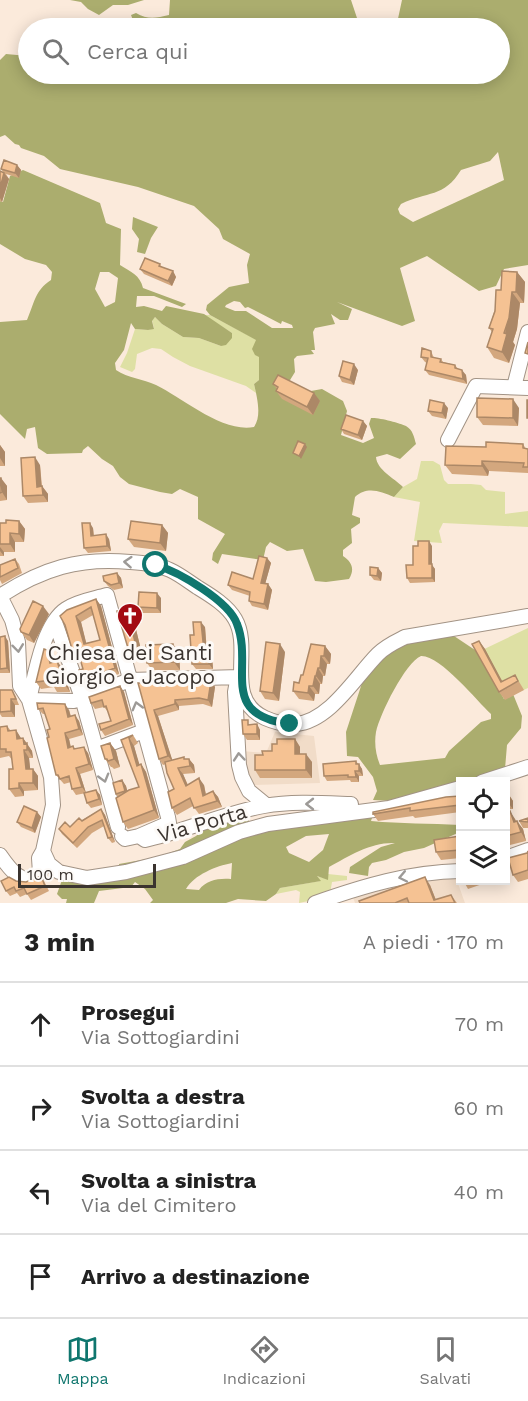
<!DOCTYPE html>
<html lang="it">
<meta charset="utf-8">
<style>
:root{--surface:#fff;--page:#f6f6f6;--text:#222;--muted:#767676;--line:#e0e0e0;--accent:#0f766e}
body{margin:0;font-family:"Work Sans",sans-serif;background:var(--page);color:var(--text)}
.controls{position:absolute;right:18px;bottom:18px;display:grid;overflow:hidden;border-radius:0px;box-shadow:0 3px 15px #0003}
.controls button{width:54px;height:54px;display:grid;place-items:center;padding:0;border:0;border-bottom:2px solid var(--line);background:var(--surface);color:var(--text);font:30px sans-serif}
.scale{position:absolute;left:18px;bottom:15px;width:138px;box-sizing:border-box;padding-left:6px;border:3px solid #3b342f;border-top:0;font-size:16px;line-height:21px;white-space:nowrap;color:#3b342f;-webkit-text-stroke:4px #fdfaf7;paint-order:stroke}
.stop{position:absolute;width:18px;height:18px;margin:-14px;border:4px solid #0f766e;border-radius:50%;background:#fff}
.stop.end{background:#0f766e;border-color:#fff;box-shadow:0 2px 6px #0008}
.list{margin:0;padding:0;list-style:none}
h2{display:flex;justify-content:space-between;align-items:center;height:78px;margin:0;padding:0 24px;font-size:26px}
h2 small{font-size:20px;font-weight:400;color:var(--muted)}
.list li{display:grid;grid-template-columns:39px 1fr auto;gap:18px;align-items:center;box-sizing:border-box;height:84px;padding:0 24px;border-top:2px solid var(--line)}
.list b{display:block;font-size:22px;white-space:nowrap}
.list p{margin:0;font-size:20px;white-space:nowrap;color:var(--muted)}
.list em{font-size:20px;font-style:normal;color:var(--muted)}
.icon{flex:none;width:33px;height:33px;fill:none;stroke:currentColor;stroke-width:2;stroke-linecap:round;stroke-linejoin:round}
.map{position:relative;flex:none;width:528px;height:903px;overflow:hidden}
.search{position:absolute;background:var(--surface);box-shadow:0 3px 15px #0003;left:18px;right:18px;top:18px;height:66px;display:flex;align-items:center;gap:15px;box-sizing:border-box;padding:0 21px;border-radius:33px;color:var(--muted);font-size:22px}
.sheet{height:414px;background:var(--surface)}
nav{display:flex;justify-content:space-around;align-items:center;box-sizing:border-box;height:84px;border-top:2px solid var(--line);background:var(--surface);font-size:16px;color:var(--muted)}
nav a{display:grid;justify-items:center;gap:3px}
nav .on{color:var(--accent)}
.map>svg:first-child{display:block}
.built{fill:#f1dcc8}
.green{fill:#dee0a4}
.forest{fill:#abad6e;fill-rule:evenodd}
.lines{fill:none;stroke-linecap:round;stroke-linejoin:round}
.minor-casing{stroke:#a29385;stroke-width:16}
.minor{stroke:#fff;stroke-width:14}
.wall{fill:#d3a77e;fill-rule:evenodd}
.shaded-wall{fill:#ac8867}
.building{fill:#f5c293;stroke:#ac8867;stroke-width:1.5;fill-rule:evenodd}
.oneway{stroke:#9d9a97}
.route{stroke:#0f766e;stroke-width:8}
.labels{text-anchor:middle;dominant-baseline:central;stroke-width:6;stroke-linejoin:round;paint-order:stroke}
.poi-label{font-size:21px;fill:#3b342f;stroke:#fdfaf7}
.street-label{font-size:21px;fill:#3b342f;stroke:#fdfaf7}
</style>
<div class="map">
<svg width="528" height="903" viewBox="0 0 528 903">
<rect width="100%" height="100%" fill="#fbeadb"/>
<path class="built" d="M275,732L314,736L320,783L250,785L242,751L266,753Z
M430,878H456L465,903H355L353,897L383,887Z"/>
<path class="green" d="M204,315H210L257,340L260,365L259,380L254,384L256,393L246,386L190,366L173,357L161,349L152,348L137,354L135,369L132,372L120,367L127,353L135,329L148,330L154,328L152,320L155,317L162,324L183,337L199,338L221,346L232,333Z
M421,461H433L440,465L444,480L448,484H471L481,485L486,490L505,492V514L528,511V527L443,523L439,531L442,543L414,541L420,502L394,497L403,487L417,479Z
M528,628V688L504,699L478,652Z
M328,874L347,876V880L332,882L330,894L318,899L299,903L300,892L296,890L276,894L280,888L320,881L316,876L328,879Z"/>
<path class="forest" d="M70,0H144L128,5H113L99,15L88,9L81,2Z
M170,0H351L358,21L393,28H136L131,15L136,13C148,20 156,18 169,15Z
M402,0H528V265L504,269L496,286L479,291L427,256L400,268L415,321L402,326L337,302L352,309L348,320H340L331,314L335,324L315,328L313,332L315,350H311L314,354L297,356L294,359L295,372L287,385L310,396L311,391L322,389L343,401L347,411L341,435L363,443L374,438L369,424L371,418C378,417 400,423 406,426C413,430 414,437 416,444L400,459L387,454L376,457C377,470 394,478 403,487L394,497C380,491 367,486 355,497L352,515L360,518V523L351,529L352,543L343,550V556C352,562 355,569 349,579L326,582L315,581L303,549L287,551L270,542L266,547L263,560L222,554L218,564L212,560L213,553L225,534L198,519V497L180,489L172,494L160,492L129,484L120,477L113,466L102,459L88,446L83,450L82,453L47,454L38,448L35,427L27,429L25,439L0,414V322L27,320C34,304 35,290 51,280L52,272L46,265L25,259L0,244V201L3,202L10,176L23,170L100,203L106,223L121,229L120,265C131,272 140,275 143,288L186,304L182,307L154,296H137L136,307L144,306L162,311L166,306L204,314L232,333V338L226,345L221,346L199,338L183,337L162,324L155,317L152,321L154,329L148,330L135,329L131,323L124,350L115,363L116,370C128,378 143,379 156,385C183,398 222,433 254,427C262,416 257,397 254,384L259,380V357L255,355L252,349L256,340L210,315L206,310L207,305L229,287L249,283L247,265L250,254L223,239L219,229L194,206L138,187L60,169L44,156L21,148L19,145L15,144L5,135L0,137V60L6,54L28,56V74H500V28H396ZM498,152L504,180L413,222L400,214L398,209L401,204C427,191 444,198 461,170L490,161ZM100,272H109L118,278L115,302L105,307L95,289ZM234,301L240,302L245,308L248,307L281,324L282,321L292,325L293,328H272L246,311H235L225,307L226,305Z
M133,217L158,227L151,238L145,254L137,252L139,239L132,229Z
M451,634L478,652L504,699L513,694L522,716L521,728L507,745L505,769L391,801L373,800L377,791L373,777L358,757L347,756L346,732L363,680L391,647ZM421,656C440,655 477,701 491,714V719L481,722L449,751L445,758L380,765C376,755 374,744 376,732C380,714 405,663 421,656Z
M249,813V824L373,815L371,821C401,824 430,823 460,825V832L424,848L404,852L386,860L372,863L369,867L368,876L349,873L350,867L381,847L395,843C371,842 349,856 329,867L328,880L317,876L321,881L280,888L276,894L266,901L238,899L226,903H150L153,900L145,889L135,882L131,887L99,891L94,903H66L67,899H62L57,894L63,877H119V864L158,857L180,849L185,842L196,836L205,828ZM329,834L323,850L309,862L289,853L286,847L306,836ZM232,863L231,879C219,878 206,880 199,890L186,889C194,875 216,866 232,863Z"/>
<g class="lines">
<defs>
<path id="minor" d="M514,387L528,332
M448,440L476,386L528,388
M0,596L12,620L18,642L20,686L29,700L51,777L53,805L43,851L49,864L59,872L87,878L126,872L183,857L239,832L268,824L389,808L460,788
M0,596C42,569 79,557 130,562C143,563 157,564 170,570C179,574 188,581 197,587C210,595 227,605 235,619C253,650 223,699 265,718C274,722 286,725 296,724C330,721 356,676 378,654C386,646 395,642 405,637L528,616
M55,622L82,698L118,827
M237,681L235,692L239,765L242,777L249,791L266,805
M29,700C35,675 43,624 66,609C78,601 93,599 107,595L168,817L169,823L139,836
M29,700L74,701L130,680L240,677
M96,749L144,731
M482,782L528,767
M122,836L125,839L139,836L145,840L149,839C188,830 225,813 264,806C292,801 323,803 351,804
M0,855C9,868 23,889 40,873L39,858L43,851
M506,858L528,850
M315,903C363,886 410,872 460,871"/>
</defs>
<use href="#minor" class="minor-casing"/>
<use href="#minor" class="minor"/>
</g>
<path class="wall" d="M17,165L21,170L19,178L6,174L9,179L2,202L0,201V171L4,173L1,169Z
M160,264L162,267L173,271L176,277L172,286L144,274L140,269Z
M517,272L525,282L524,303H520L517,329L513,342L515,345L509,363L494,358L487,347L492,332L489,328L501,290Z
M431,351L434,358L441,359L443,362L455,365L458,369L466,375L467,384L429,375L425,370L427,363L425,362L421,357Z
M358,370L354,385L342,382L339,376Z
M273,384L320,401L313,415L282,399L276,391L277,389Z
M448,408L446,419L432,416L428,411Z
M519,408L518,426L483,425L477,417Z
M363,421L367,426L362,440L344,434L341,429Z
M523,444L526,449H528V473L489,471L488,476L452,474L445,465L486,447Z
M0,445L5,452V466H0Z
M40,465L42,486L48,494V502L28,503L23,496Z
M0,478L7,486V500L0,501Z
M19,521L25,529L24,542H15V552H4V556H0V523H6Z
M162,525L168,533L166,551L134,547L128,539Z
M93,528L94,536L109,539L111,551L88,553L84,548Z
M432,546V565L435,569V582L410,583L407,578Z
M267,558L271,563L265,584H268L272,590L268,610L252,606L249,601L250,596L232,590L228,585L253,579Z
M15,559L19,564L22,573L2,584L0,580V565Z
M378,568L382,573L381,581L374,580L370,575Z
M117,573L121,578L123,588L114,590L108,586L104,581Z
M161,598V613H142L138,607Z
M96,599L101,606L119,674L87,686L83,680V669L81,662L79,663L74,656L65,625ZM93,615L100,640L86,643L81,622Z
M127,609L133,617L142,654L133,656L128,648Z
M49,614L34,643L27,640L21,632Z
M205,627L207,651H208L212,656L213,669H196L192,664L194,635Z
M0,637L8,641L10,673H0Z
M479,641L485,649L502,682L515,675L524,690L505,700L499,692Z
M325,646L331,654L330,664H327L325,676H323L322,684H320L319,694H315L314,701L299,699L293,691L299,683L303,675Z
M179,652L180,670H152L147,663Z
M285,652L279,701L265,699L260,691Z
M52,657L53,662L57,661L62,668L70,692H57L54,687L41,689L36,682Z
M211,681L215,687L212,707L203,704L179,706V710L158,716L172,760L189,759L194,765L195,773L183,774L188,785H204L206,794L213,791L218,797L222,807L199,814L193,806L177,815L172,808L174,789L166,764L163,765L159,759L138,683Z
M120,686L124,692L133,725L105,736L101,730L111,721L109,713L104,707L95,709L91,703Z
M0,690L15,695L19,705H15V717H2L0,714Z
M37,703L69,710L71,716L79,721L83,735L69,739L71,747L73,746L75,749L88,753L93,770L80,774L86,793L76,795L72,789L71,782L64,784L56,775L49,737L50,729L45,714H43L38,709Z
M251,724H257L260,730V740H247L243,734Z
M7,726L11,731L16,730L21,739L23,738L32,751L33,758H29L30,769H33L38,776V790L24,791V796L15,797L9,789L13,769L12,760L9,756L0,758V727Z
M133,735L138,743L134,746L139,765L141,764L146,772L159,818L128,829L123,822L118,797L116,794L122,780L126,786L127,791L139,787L121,740Z
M295,739L300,747V754L312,762V778H260L255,770L263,755L272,751L277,744Z
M110,743L116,751L120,767L114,769L112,767H111L105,759Z
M356,761L362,769L363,776H359V782H351L350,780L327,781L324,776Z
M96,790L100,795L102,805L91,808L87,803Z
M506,795H509L513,801V809H506Z
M460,796V812L415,818L413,816L378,821L373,814Z
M101,809L105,815L115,842L112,843L108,838L104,826L92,833L77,848L62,834L59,829L70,827Z
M37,812L41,817L35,833L21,827L17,822Z
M506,813L515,819L516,821L523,829L526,841L506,846Z
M528,818V828H523L519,821Z
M460,836V858L441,860L436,852Z
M528,851V879L518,882L513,875Z
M463,880H493L489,884L488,882L468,889Z
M16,881L26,882L44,881L49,891L31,900L27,894L20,897L17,893L10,896L6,891Z
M430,885L436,900L451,895L457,903H360Z"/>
<path class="shaded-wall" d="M17,165L21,170L19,178L15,173Z
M4,173L9,179L2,202L0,198V188Z
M173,271L176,277L172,286L168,281Z
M517,272L525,282L524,303L516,292Z
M512,292L520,303L517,329L513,342L515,345L509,363L502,352Z
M354,364L358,370L354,385L350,380Z
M462,370L466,375L467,384L463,379Z
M314,393L320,401L313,415L307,407Z
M513,399L519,408L518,426L513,418Z
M444,403L448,408L446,419L442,413Z
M363,421L367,426L362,440L358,435Z
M305,444L307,447L301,459L299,456Z
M0,445L5,452V466L0,458Z
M35,457L40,465L42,494L37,487Z
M482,461L489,471L488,476L482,466Z
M1,478L7,486V500L2,492Z
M42,486L48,494V502L43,495Z
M19,521L25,529L24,542L19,534Z
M90,523L93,528L94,541L91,536Z
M162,525L168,533L166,551L160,543Z
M10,533L15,542V552L10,544Z
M106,534L109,539L111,551L107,546Z
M429,541L432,546V565L435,569V582L432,578L429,564Z
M0,547L4,552V556L0,551Z
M267,558L271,563L264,588L261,583Z
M378,568L382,573L381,581L377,576Z
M117,573L121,578L123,588L119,583Z
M268,584L272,590L268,610L264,604Z
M157,593L161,598V613L157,608Z
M96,599L101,606L119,674L115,668Z
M43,606L49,614L34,643L29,635Z
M127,609L133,617L142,654L136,646Z
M76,616L81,622L88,650L84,644Z
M201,622L205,627L207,656L204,651Z
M5,636L8,641L10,673L7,668Z
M479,641L485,649L507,690L501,682Z
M173,644L179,652L180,670L174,662Z
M280,644L285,652L279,701L273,693Z
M325,646L331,654L330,664L324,656Z
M47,650L52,657L55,670L50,663Z
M208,651L212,656L213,669L209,664Z
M321,656L327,664L325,676L320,668Z
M57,661L62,668L70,692L65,685Z
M318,668L323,676L322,684L316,676Z
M315,676L320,684L319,694L313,686Z
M211,681L215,687L212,707L208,700Z
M120,686L124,692L133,725L129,719Z
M309,686L315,694L314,701L308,693Z
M11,699L15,705V717L11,711Z
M175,700L179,706V710L175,704Z
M65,704L69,710L72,722L68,717Z
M154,710L158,716L173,762L168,756Z
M75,715L79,721L83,735L79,729Z
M257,724L260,730V740L257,734Z
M16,730L21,738L22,747L17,739Z
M65,733L69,739L72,754L68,748Z
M23,738L32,751L33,758L24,744Z
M129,738L134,746L142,773L137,766Z
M295,739L300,747V762L295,754Z
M110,743L116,751L120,767L114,759Z
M84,747L88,753L93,770L89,764Z
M24,750L29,758L31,776L26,769Z
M306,754L312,762V778L306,770Z
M189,759L194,765L195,773L190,766Z
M141,764L146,772L159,818L154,810Z
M359,764L362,769L363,776L359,771Z
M76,768L80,774L86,793L82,787Z
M178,768L183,774L191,793L186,786Z
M33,769L38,776V790L33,783Z
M355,771L359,776V782L356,777Z
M199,778L204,785L207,802L203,796Z
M122,780L126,786L129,797L125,791Z
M19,783L24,791V796L19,788Z
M96,790L100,795L102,805L99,799Z
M213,791L218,797L222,807L217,801Z
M509,795L513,801V809L509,804Z
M101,809L105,815L115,842L112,837Z
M510,811L515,819L519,830L514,822Z
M37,812L41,817L35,833L32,828Z
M517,821L523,829L526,841L521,832Z
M425,877L430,885L437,903L434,900Z"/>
<path class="building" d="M4,160L17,165L15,173L1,169Z
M0,171L4,173L0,188Z
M145,258L160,264L159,266L173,271L168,281L140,269Z
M502,271L517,272L516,292H512L509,318L504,333L507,334L502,352L487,347L493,329L489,328L495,311L496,290H501Z
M528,342V354L525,353Z
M422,348L431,351V357L441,359L440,362L455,365V368L462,370L463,379L425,370L428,358L421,357Z
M343,361L354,364L350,380L339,376Z
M278,375L314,393L307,407L276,391L278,387L273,384Z
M477,398L513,399V418L477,417Z
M430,400L444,403L442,413L428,411Z
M527,400H528V418H527Z
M346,415L363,421L358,435L341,429Z
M298,441L305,444L299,456L293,453Z
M486,442L523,444V448L528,449V467H523L524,463L482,461V466L445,465L446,446L486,447Z
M35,457L37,487L42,486L43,495L23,496L21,458Z
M0,478H1L2,492L0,493Z
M6,520L19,521V534L10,533V544H0V523H6Z
M131,521L162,525L160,543L128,539Z
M82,523H90L91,536L106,534L107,546L84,548Z
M418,541H429V564H432V578H407L406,565H413V546H418Z
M259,556L267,558L261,583L268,584L264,604L249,601L250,592L228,585L232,572L253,579Z
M15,559L18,568L0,577V565Z
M370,567L378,568L377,576L370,575Z
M117,573L119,583L111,585L104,581L103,576Z
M139,592L157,593V608L138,607Z
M96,599L115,668L83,680L79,670L83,669L79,655L74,656L65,625L60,616L67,610ZM91,607L100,640L84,644L76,616Z
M33,601L43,606L29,635L21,632L20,629Z
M127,609L136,646L128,648L117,611Z
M193,622H201L204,651H208L209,664H192L190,635H194Z
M5,636L7,668L0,669V637Z
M479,641L501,682L515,675L518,681L499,692L472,644Z
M266,642L280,644L273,693L260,691Z
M173,644L174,662L147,663L146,645Z
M311,644L325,646L324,656H321L320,668H318L316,676H315L313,686H309L308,693L293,691L294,682L299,683L301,675H303Z
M44,649L47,650L50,663L57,661L65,685L52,684L51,680L36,682Z
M211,681L208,700L199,698L175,700V704L154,710L168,756L159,759L138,683Z
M120,686L129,719L101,730L99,724L111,721L106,706L104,707L102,700L91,703L89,697Z
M0,690H12L16,699H11V711L0,712Z
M37,703L65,704L68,717L75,715L79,729L65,733L68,748L73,746L74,749L84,747L89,764L76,768L82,787L72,789L69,776L60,779L58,775H56L47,738L49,737L47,730L50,729L43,708L38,709Z
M242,720H248V725L257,724V734H243Z
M7,726L8,731L16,730L17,739L23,738L24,744L27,743V750H24L26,769H33V783H19V788L9,789V769H13L11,752H6V749H0V727Z
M133,735L129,738L137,766L141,764L154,810L123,822L116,798L129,790L139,787L121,740Z
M277,739H295V754H306V770H255V755H263L262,751H272V744H277Z
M110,743L114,759L108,761L107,759H105L101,746Z
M184,757V759H189L190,766L178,768L186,786L199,778L203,796L213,791L217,801L194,808L190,798L172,808L168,792L174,789L167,773L165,762Z
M356,761V764H359V771H355L356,777H348V775L324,776L323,764Z
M122,780L125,791L116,794L113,783Z
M96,790L99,799L87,803L84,793Z
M506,795H509V804H506Z
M460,796V805L410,811V808L373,814V812L446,797Z
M24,806L37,812L32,828L17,822Z
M101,809L112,837L108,838L102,820L88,827L73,843L59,829L65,822L70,827L79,818L82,821Z
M510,811L514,822L517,821L521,832L506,836V813Z
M528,818V822L519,821Z
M460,836V850L436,852L434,840Z
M528,851V870L513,875L508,858L527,853Z
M41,876L45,886L27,894L24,888L16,891L14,887L6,891L1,881L9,877L16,881L26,882Z
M425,877L434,900L451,895L455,903H409L407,898L395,903H360L359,901Z
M463,880H472L464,883Z"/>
<defs><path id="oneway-chevron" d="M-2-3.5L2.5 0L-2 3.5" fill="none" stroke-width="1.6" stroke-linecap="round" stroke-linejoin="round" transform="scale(1.5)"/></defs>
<g class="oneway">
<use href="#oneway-chevron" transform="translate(128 562) rotate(-176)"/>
<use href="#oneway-chevron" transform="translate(18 648) rotate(83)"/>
<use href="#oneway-chevron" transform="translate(137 706) rotate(-105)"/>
<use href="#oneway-chevron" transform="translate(239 757) rotate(-95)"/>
<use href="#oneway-chevron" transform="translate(104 778) rotate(74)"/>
<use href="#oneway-chevron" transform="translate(310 804) rotate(-180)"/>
<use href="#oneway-chevron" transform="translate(403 877) rotate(168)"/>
</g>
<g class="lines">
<path class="route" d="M156,565C179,572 229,601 237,624C254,667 217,715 290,724"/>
</g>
<defs>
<symbol id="church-pin" viewBox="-11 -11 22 30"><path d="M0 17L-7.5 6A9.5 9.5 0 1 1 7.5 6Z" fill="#a30a12" stroke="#fdfaf7"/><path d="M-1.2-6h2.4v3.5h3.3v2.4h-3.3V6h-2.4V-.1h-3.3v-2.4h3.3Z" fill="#fff"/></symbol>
</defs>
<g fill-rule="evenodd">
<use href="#church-pin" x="115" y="601" width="30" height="40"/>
</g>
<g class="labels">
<g class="poi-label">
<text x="130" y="652">Chiesa dei Santi<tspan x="130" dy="24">Giorgio e Jacopo</tspan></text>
</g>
<g class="street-label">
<text transform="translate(202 823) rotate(-16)">Via Porta</text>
</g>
</g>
</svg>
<div class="controls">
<button><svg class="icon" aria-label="locate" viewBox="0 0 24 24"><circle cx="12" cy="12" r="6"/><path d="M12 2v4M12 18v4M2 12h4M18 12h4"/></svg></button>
<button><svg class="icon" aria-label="layers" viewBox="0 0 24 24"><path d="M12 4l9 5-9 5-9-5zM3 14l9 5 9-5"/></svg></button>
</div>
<div class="scale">100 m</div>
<div class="stop" style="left:156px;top:565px"></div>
<div class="stop end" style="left:290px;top:724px"></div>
<div class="search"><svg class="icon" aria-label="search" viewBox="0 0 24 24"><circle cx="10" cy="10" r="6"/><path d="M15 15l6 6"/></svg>Cerca qui</div>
</div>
<section class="sheet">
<h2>3 min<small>A piedi · 170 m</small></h2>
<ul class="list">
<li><svg class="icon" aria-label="ahead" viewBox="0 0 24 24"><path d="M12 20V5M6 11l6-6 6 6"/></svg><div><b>Prosegui</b><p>Via Sottogiardini</p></div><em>70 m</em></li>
<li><svg class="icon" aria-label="right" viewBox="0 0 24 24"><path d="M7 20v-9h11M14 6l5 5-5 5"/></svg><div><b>Svolta a destra</b><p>Via Sottogiardini</p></div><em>60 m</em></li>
<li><svg class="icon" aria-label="left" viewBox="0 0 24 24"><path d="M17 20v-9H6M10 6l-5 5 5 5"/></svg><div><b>Svolta a sinistra</b><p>Via del Cimitero</p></div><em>40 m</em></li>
<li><svg class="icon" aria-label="arrive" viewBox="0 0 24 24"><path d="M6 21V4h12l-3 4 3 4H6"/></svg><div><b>Arrivo a destinazione</b></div></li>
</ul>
</section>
<nav>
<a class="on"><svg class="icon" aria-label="map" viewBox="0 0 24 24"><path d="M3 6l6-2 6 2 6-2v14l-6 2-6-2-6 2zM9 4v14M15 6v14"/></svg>Mappa</a>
<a><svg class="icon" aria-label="directions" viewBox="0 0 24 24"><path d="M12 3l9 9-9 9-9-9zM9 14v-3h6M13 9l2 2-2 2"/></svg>Indicazioni</a>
<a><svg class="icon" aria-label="saved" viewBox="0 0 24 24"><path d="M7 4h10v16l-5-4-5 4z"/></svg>Salvati</a>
</nav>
